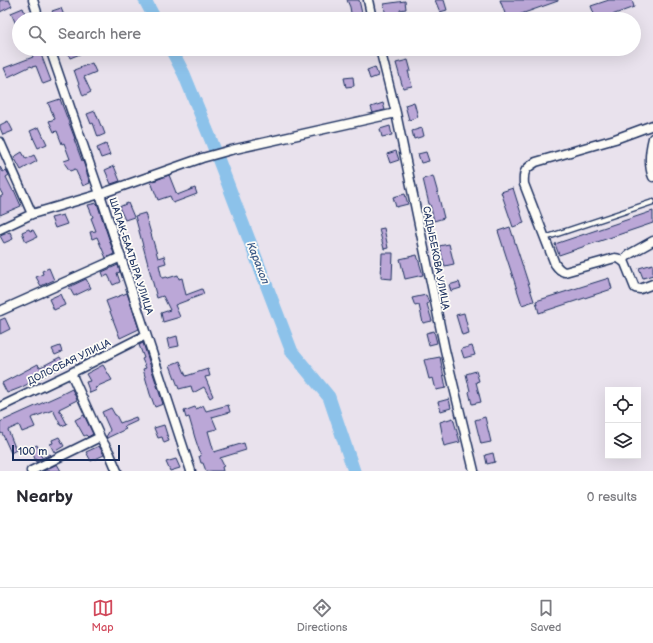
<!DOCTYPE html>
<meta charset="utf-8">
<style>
:root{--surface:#fff;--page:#f7f7f7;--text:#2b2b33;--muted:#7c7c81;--line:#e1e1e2;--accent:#d1495b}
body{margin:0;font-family:"Balsamiq Sans",sans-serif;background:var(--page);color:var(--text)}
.controls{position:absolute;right:12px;bottom:12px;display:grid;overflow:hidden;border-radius:0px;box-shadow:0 4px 16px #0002}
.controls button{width:36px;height:36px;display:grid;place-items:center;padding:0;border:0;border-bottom:1px solid var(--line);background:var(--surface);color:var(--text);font:20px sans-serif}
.scale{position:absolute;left:12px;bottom:10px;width:108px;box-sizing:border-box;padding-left:4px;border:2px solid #1b2f5e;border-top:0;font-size:11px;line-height:14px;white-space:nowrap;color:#1b2f5e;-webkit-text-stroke:3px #fdfcf7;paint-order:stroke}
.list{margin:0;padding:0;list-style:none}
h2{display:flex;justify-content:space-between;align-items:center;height:52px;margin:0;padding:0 16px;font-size:17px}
h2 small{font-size:13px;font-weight:400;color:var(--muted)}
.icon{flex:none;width:22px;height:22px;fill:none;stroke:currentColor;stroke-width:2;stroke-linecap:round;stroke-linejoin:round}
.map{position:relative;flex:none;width:653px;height:471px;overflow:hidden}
.search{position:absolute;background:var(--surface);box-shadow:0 4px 16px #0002;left:12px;right:12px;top:12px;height:44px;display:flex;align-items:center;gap:10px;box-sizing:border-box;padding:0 14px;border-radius:22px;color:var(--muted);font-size:15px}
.sheet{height:116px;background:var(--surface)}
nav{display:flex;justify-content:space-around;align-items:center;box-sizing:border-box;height:56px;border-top:1px solid var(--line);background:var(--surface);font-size:11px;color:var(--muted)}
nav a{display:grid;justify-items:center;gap:2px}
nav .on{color:var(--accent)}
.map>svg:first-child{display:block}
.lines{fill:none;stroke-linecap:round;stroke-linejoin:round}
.river{stroke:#8cc2ea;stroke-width:13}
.building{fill:#bba7d7;stroke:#1b2f5e}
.lane-casing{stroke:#1b2f5e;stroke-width:7}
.street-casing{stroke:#1b2f5e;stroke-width:11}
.lane{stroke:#fdfcf7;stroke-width:4}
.street{stroke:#fdfcf7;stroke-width:8}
.labels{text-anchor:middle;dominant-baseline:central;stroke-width:3.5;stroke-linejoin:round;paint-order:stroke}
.street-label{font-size:10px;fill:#1b2f5e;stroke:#fdfcf7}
.water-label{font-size:11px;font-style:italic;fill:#3d5b88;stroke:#fdfcf7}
</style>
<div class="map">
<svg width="653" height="471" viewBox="0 0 653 471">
<rect width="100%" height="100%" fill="#e9e2ed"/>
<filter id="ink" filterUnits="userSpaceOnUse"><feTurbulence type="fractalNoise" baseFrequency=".025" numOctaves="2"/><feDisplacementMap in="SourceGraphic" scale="8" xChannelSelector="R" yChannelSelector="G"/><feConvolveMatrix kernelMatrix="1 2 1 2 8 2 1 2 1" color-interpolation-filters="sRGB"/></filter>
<g filter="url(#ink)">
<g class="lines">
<path class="river" d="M145,0L155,19
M171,49L184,74L211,140L292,352L329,397L354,471"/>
</g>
<path class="building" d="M0,0H9L12,6L0,12Z
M347,0H359L363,18L352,19L350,7Z
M435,0H444L447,10L440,12Z
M500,0H558V1L507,19Z
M609,0H632L634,7L612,15L613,19H596L591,6Z
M405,1L406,9L400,10L401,16L394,17V19H386L384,4Z
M23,8L27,19H19V31L11,13Z
M61,8L65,18L62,19H56L52,11Z
M30,49H39L51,81L43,84L36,66L32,67L31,66L8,77L4,68L33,57Z
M70,49H78L80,54L70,58L67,50Z
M408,60L411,71H408L412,86L403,88L396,63Z
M92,63L96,72L84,77L91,92L83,96L74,70Z
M375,67L378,76L370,79L367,70Z
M353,77L354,86L346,87L344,78Z
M60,99L75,139H74L82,161H83L90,183L83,186L75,169L70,171L65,164L64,161L70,159L64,143L62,144L57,131L54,132L49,121L55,119L48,103Z
M414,102L418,117L409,120L405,105Z
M383,103L385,110L373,113L371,107Z
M95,111L101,126H102L105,134L98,137L93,123L91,124L87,114Z
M8,121L13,131L3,135L0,128V125Z
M390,126L392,135L382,137L380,129Z
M39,127L47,144L38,148L30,131Z
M422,128L424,136L414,139L412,131Z
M106,144L110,155L101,158L97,148Z
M396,151L399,160L390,163L387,154Z
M22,152L26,159L34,155L37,161L21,170L14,157Z
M426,152L429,161L421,163L418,154Z
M114,166L120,181L111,184L105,170Z
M0,167L3,172L6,170L9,175L6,177L13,191L14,190L21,206L0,215V197L3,195L0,190Z
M169,175L177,195L195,188L197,194L173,203L170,196L158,200L151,182Z
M433,176L437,190L444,218L434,221L430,204H429L423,179Z
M513,188L524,223L513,227L501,192Z
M405,194L408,204L396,207L393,197Z
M97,203L114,254L106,258L97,237L92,239L90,232L96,231L91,218L93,217L88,205Z
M128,203L134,217L125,220L119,207Z
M653,211V223L559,255L555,244Z
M145,213L158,258L164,256L166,263L159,265L162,278L167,277L168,278L178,275L179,279L182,278L186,295L202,289L204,294L175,305L180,317L163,322L161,313L170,310L163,296L157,298L135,216Z
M63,215L67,224L55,228L51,218Z
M510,227L534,301L522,305L498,231Z
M384,228L388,248L384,249L379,229Z
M29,229L30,231L33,230L37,237L26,242L22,232Z
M10,232L13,239L4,243L0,236Z
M449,244L454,264L445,266L439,246Z
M382,253H393L392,279L381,278Z
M417,255L423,275L405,279L400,259Z
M653,264V275L643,278L639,268Z
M118,265L120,272L117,273L120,282L113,285L108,275L104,277L102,272Z
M49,268L54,280L41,286L36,277L43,274L42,271Z
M609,278L612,289L539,313L536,301Z
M86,279L91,288L74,296L69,287Z
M459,282L461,288L451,291L449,285Z
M127,293L139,329L120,338L106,301Z
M60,294L65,305L54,310L49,299Z
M426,295L429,303L427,304L432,321L423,323L419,305L415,306L412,298Z
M464,313L469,333L462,335L456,315Z
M5,318L10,329L0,334V320Z
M434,331L437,343L429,345L426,333Z
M177,336L179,346L169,348L167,339Z
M143,343L163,404L155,407L150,394L143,369L146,368L142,359L144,358L139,345Z
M60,346L62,352L55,355L52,349Z
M472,346L475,355L464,358L461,349Z
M60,357L65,365L20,388L7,393L2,383L38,364L39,367L43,366Z
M440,357L446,388L436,390L433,378L429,379L424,360Z
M180,361L186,376L208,369L210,376L205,377L213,396L210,398L204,387L193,393L191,386L179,389L170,365Z
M103,365L112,380L98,386V387L95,388L97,390L90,393L86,382L90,381L86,374Z
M476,371L479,381L476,382L481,402L472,404L469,392L470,391L466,374Z
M72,389L77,400L59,409L67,424L61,426L53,410L31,418L35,427L22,432L19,425L8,430L16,450L11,453L2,433L0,434V422L60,395Z
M449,399L451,408L441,411L438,402Z
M203,405L206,411L228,405L230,412L212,417L217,429L208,431L214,452L244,443L246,450L220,458L224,466L222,467L223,471H206L203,463H201L199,456H201L195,438L189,417L186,418L184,411L195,407L196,409Z
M111,408L115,415H116L120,423L136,417L137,421L124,427L126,429L107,438L106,437L110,430L102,412Z
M84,415L93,434L88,437L86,435L84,436L75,420Z
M485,417L491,442L481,444L475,420Z
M453,418L460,442L444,446L442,438H443L440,422Z
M164,425L169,441L164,443L162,437L158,438L154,428Z
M59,437L64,446L54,452L50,444L53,443L52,440Z
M37,445L42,458L50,454L51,455L36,462L31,448Z
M99,446L104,455L91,461L86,452Z
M493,453L495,462L487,464L485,455Z
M176,459L180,468L170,471L166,462Z
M57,464L61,471H43Z"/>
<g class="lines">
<defs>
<path id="lane" d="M545,238L653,202"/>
<path id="street" d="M33,0L39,19
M368,0L372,19
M50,49L100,194L191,471
M380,49L396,113L445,350L474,471
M653,125L615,139L536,162C525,169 523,171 524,184L555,264C558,268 560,271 565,272L615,258C619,258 622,260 625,263L635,288L640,289L653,284
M653,138C650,150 648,165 653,177
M0,142L32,214
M0,229L32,214L100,194L202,158L231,150L396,113
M623,261L628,255L653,241
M0,311L121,257
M71,373L100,437L109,452L117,471
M0,407L71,373L146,335
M31,471L100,437"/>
</defs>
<use href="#lane" class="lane-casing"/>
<use href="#street" class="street-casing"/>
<use href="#lane" class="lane"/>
<use href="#street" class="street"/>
</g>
</g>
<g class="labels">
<g class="street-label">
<text transform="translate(131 256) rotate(72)">ШАПАК-БААТЫРА УЛИЦА</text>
<text transform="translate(436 258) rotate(79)">САДЫБЕКОВА УЛИЦА</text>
<text transform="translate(69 362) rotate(-26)">ДОЛОСБАЯ УЛИЦА</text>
</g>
<g class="water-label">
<text transform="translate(258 263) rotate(69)">Каракол</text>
</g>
</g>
</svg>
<div class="controls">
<button><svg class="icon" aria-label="locate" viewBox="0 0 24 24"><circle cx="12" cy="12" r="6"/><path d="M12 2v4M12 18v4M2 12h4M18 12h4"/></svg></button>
<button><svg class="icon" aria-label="layers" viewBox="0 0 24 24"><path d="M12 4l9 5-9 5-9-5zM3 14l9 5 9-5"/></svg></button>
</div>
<div class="scale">100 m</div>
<div class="search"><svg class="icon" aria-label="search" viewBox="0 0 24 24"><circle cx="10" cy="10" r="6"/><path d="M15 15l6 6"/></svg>Search here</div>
</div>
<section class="sheet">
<h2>Nearby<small>0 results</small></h2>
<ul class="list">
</ul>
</section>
<nav>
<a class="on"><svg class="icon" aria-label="map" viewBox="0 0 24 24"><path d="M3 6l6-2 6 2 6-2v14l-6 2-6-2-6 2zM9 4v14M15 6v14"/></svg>Map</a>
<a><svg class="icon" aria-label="directions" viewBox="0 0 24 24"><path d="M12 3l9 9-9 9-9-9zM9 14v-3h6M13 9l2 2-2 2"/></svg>Directions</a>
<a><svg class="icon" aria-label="saved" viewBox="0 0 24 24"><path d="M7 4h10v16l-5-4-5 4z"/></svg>Saved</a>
</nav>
